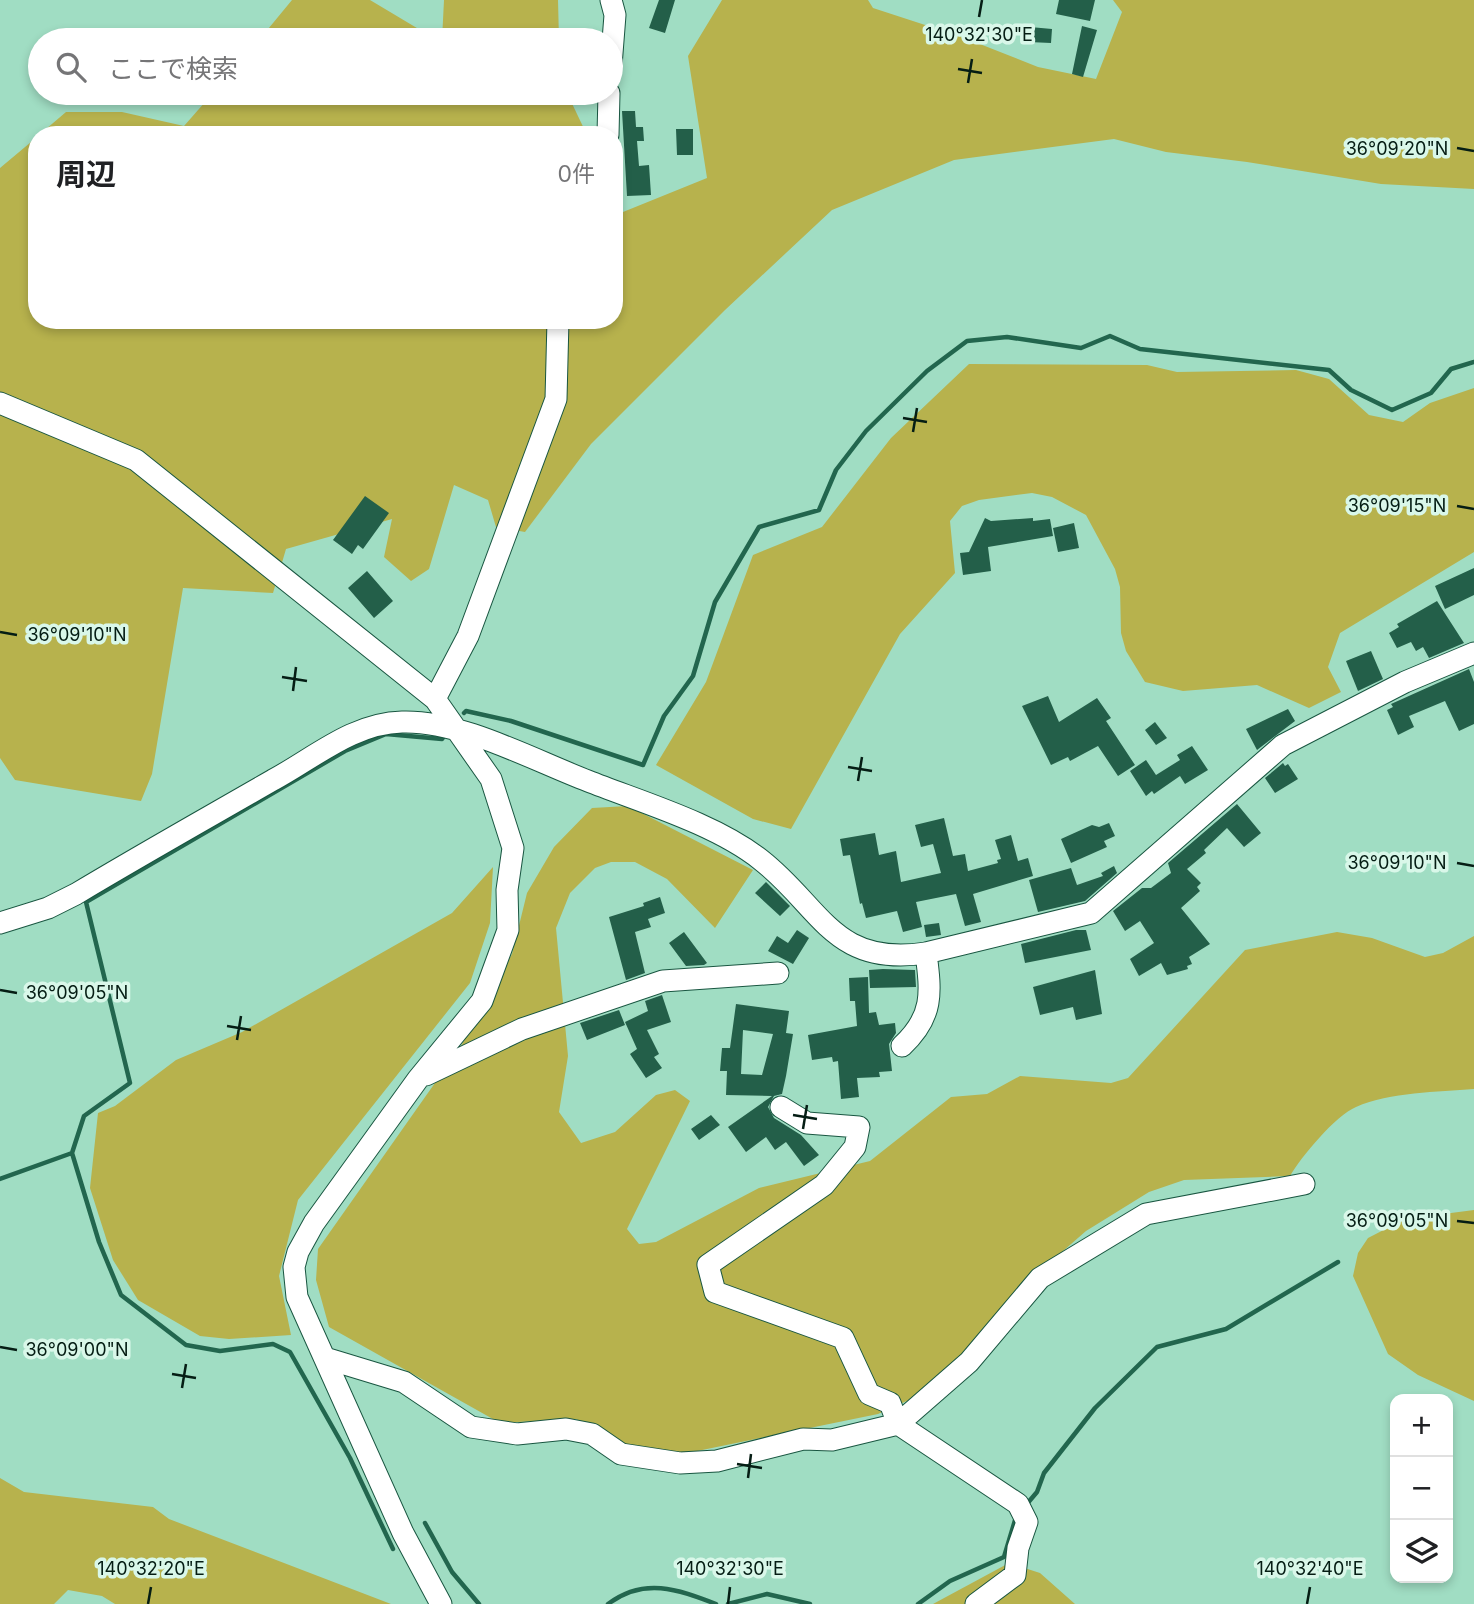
<!DOCTYPE html>
<html lang="ja">
<meta charset="utf-8">
<style>
:root{--surface:#fff;--page:#f2f2f2;--text:#202124;--muted:#757577;--line:#e0e0e0}
body{margin:0;font-family:Inter,"Noto Sans JP",sans-serif;background:var(--page);color:var(--text)}
.controls{position:absolute;right:21px;bottom:21px;display:grid;overflow:hidden;border-radius:14px;box-shadow:0 4px 10px #0003}
.controls button{width:63px;height:63px;display:grid;place-items:center;padding:0;border:0;border-bottom:2px solid var(--line);background:var(--surface);color:var(--text);font:35px sans-serif}
.list{margin:0;padding:0;list-style:none}
h2{display:flex;justify-content:space-between;align-items:center;height:91px;margin:0;padding:0 28px;font-size:30px}
h2 small{font-size:23px;font-weight:400;color:var(--muted)}
.icon{flex:none;width:38px;height:38px;fill:none;stroke:currentColor;stroke-width:2;stroke-linecap:round;stroke-linejoin:round}
.map{position:relative;flex:none;width:1474px;height:1604px;overflow:hidden}
.search{position:absolute;background:var(--surface);box-shadow:0 4px 10px #0003;left:28px;top:28px;width:595px;height:77px;display:flex;align-items:center;gap:18px;box-sizing:border-box;padding:0 24px;border-radius:38px;color:var(--muted);font-size:26px}
.panel{position:absolute;background:var(--surface);box-shadow:0 4px 10px #0003;left:28px;top:126px;width:595px;height:203px;border-radius:28px}
.map>svg:first-child{display:block}
.green{fill:#b7b24d}
.lines{fill:none;stroke-linecap:round;stroke-linejoin:round}
.stream{stroke:#22664e;stroke-width:4.5}
.building{fill:#235f49;fill-rule:evenodd}
.minor-casing{stroke:#195641;stroke-width:23}
.minor{stroke:#fff;stroke-width:21}
.ticks{fill:none;stroke:#051d14;stroke-width:2.5}
.ticks-label{font-size:18px;text-anchor:middle;fill:#051d14;stroke:#d9f7e9;stroke-width:7;stroke-linejoin:round;paint-order:stroke}
</style>
<div class="map">
<svg width="1474" height="1604" viewBox="0 0 1474 1604">
<rect width="100%" height="100%" fill="#a0ddc3"/>
<path class="green" d="M292,0H370L437,40H259Z
M444,0H558L559,40H442Z
M722,0H868L873,8L962,37L1038,67L1096,79L1122,12L1113,0H1474V189L1381,184L1247,162L1166,152L1114,139L954,160L832,210L725,310L591,444L525,532L496,527L488,500L454,485L429,569L411,581L384,557L392,519L286,549L273,593L183,588L152,774L141,801L15,780L0,758V168L37,137V320H614V193L623,212L707,178L688,56Z
M213,93H567L587,135H39L66,112H122L184,126Z
M969,364L1147,365L1177,372L1296,370L1329,379L1369,415L1403,422L1430,403L1474,388V552L1340,633L1328,667L1341,692L1309,708L1257,685L1183,691L1145,682L1126,651L1121,633L1120,587L1115,569L1086,515L1052,497L1032,493L979,500L962,506L950,521L955,573L900,634L791,829L753,819L656,765L706,682L753,555L822,527L891,438Z
M628,806L753,870L715,928L667,879L635,862H611L595,868L570,893L556,928L568,1056L559,1112L581,1143L615,1132L656,1095L675,1090L690,1101L627,1229L639,1244L656,1242L759,1188L870,1161L951,1097L987,1094L1020,1076L1111,1083L1128,1078L1245,950L1337,932L1372,938L1425,957L1443,953L1474,936V1089C1438,1092 1390,1092 1356,1107C1336,1115 1301,1157 1290,1176L1184,1180L1149,1192L1086,1231L1024,1285L951,1366L911,1399L878,1414L678,1455L624,1447L576,1419L500,1423L329,1327L316,1280L318,1249L461,1046L512,954L527,893L554,847L592,808Z
M493,867L490,923L470,983L298,1200L279,1276L291,1335L229,1339L200,1336L138,1300L113,1260L90,1188L98,1113L115,1106L176,1060L242,1032L452,913Z
M1474,1210V1401L1418,1375L1388,1354L1353,1276L1358,1253L1368,1238L1405,1219Z
M0,1478L24,1492L153,1507L169,1519L391,1604H115L102,1596L68,1590L54,1604H0Z
M1009,1563L1040,1573L1075,1604H933Z"/>
<g class="lines">
<path class="stream" d="M464,713L466,711L511,721L643,765L664,716L693,676L715,602L759,527L819,510L836,470L866,431L927,371L967,341L1007,337L1081,348L1110,336L1140,349L1329,370L1351,390L1392,410L1431,393L1451,369L1474,362
M0,1179L72,1153
M1026,1505L1037,1492L1044,1473L1095,1408L1157,1347L1226,1329L1338,1262
M425,1523L452,1572L479,1604
M393,1549L350,1458L290,1352L273,1344L220,1351L186,1345L121,1295L99,1242L72,1153L84,1116L130,1083L86,902L345,751L386,734L442,739L444,736
M608,1604C644,1577 677,1589 716,1604
M728,1604L767,1594L810,1604
M918,1604L950,1581L1004,1557L1016,1517"/>
</g>
<path class="building" d="M659,0H675L665,33L649,28Z
M1059,0H1095L1090,21L1056,14Z
M1082,26L1097,30L1083,77L1072,74Z
M1030,27L1052,29L1051,43L1029,42Z
M622,111H635L636,127H643L644,141H637L639,166L649,165L651,195L627,196Z
M676,129H693V155H677Z
M365,496L389,513L363,549L358,545L352,554L333,540Z
M985,518L991,521L1033,518V521L1050,519L1053,536L988,547L991,571L963,575L960,553L969,552Z
M1074,523L1079,548L1058,552L1053,528Z
M1474,568V595L1445,609L1435,586Z
M367,571L393,601L374,618L348,588Z
M1437,601L1464,643L1429,658L1423,647L1416,651L1411,642L1397,648L1389,633L1399,627L1397,624Z
M1371,651L1383,679L1358,691L1346,661Z
M1469,669L1474,682V724L1459,731L1445,701L1409,716L1414,727L1398,735L1387,710L1393,707L1391,704Z
M1048,696L1059,722L1097,698L1111,718L1106,721L1135,765L1118,776L1098,746L1070,761L1068,757L1051,765L1022,706Z
M1288,709L1295,721L1257,750L1246,729Z
M1155,722L1167,738L1156,745L1145,730Z
M1192,746L1208,770L1185,784L1180,776L1154,794L1152,791L1146,796L1130,771L1146,760L1156,775L1180,760L1177,755Z
M1283,763L1285,766L1288,764L1298,779L1275,793L1265,778Z
M1237,804L1261,833L1244,847L1227,828L1204,850L1206,853L1187,869L1201,883L1197,887L1200,891L1181,908L1210,944L1189,957L1192,964L1187,966L1188,969L1167,975L1161,963L1139,976L1130,959L1154,943L1140,921L1125,931L1113,911L1142,888H1151L1171,873L1168,863Z
M944,818L953,856L965,854L968,871L998,863L997,860L1001,859L995,840L1011,835L1018,861L1028,858L1033,876L973,894L981,922L965,926L956,894L916,902L922,927L903,932L897,911L866,918L862,903L860,904L850,855L843,856L840,839L875,833L879,855L896,851L901,882L941,873L933,844L921,847L915,825Z
M1109,823L1115,836L1104,841L1107,847L1071,863L1061,839L1092,825L1099,827Z
M1114,866L1117,873L1085,901L1038,912L1029,880L1071,868L1077,885L1103,876L1101,873Z
M766,882L790,906L780,916L755,893Z
M660,897L665,913L648,919L651,927L635,932L645,973L626,980L609,917L644,906L643,903Z
M939,923L941,935L926,937L924,925Z
M797,930L809,938L793,964L768,951L777,936L788,943Z
M1076,930H1086L1091,950L1025,963L1021,944Z
M684,932L707,963L704,965L686,966L669,943Z
M883,969L915,970L916,987L870,988L869,970Z
M1095,970L1102,1014L1076,1020L1073,1007L1040,1015L1033,987Z
M868,977L869,1013L876,1012L879,1025L895,1023L896,1033L889,1044L892,1071L879,1072L880,1077L857,1078L859,1097L841,1099L838,1061L833,1062L832,1057L812,1060L808,1035L857,1026L855,1001H850L849,978Z
M662,995L671,1022L647,1030L659,1054L654,1057L662,1068L646,1078L630,1054L637,1049L625,1022L648,1011L645,1001Z
M736,1004L789,1011L786,1033L793,1034L786,1076L782,1094L774,1096L768,1107L774,1118L801,1135L819,1155L804,1166L786,1142L775,1150L766,1137L746,1152L728,1127L772,1096L726,1095L727,1071H720L722,1048H730ZM743,1030L773,1034L762,1075L741,1074Z
M619,1010L625,1025L587,1040L580,1023Z
M711,1115L720,1125L699,1140L691,1129Z"/>
<g class="lines">
<defs>
<path id="minor" d="M611,66L615,15L611,0
M608,135L609,93
M0,403L136,460L435,699L491,779L513,848L507,890L508,930L482,1001L418,1079L314,1223L298,1252L294,1267L297,1297L403,1533L441,1604
M435,699L468,636L556,399L558,320
M0,923L48,908L76,894C141,855 207,818 273,780C314,758 353,723 402,722C460,720 533,760 588,781C641,802 716,824 761,860C822,908 833,967 926,953L1091,913L1283,745L1405,682L1474,653
M902,1046C934,1016 931,993 926,953
M426,1075L522,1029L663,981L778,973
M781,1107L807,1123L859,1127L855,1147L824,1185L708,1265L715,1292L843,1338L869,1394L890,1403L898,1424L1018,1504L1027,1522L1018,1548L1015,1575L976,1604
M325,1358L404,1382L471,1427L517,1434L566,1429L592,1434L621,1454L680,1463L717,1461L803,1439L832,1440L898,1424L969,1362L1040,1278L1146,1214L1304,1184"/>
</defs>
<use href="#minor" class="minor-casing"/>
<use href="#minor" class="minor"/>
</g>
<path class="ticks" d="M979,17L982,0M958,69L982,73M968,83L972,59M1457,148L1474,151M903,418L927,422M913,432L917,408M1457,506L1474,509M0,632L17,635M282,677L307,681M293,691L296,667M848,767L872,771M858,781L862,757M1457,863L1474,866M0,990L17,993M227,1026L251,1030M237,1040L241,1016M793,1115L817,1119M803,1129L807,1105M1457,1221L1474,1223M0,1347L17,1350M172,1374L196,1378M182,1388L186,1364M737,1464L762,1468M748,1478L751,1454M148,1604L151,1587M728,1604L730,1587M1307,1604L1310,1587"/>
<g class="ticks-label">
<text x="979" y="41">140°32'30"E</text>
<text x="1397" y="155">36°09'20"N</text>
<text x="1397" y="512">36°09'15"N</text>
<text x="77" y="641">36°09'10"N</text>
<text x="1397" y="869">36°09'10"N</text>
<text x="77" y="999">36°09'05"N</text>
<text x="1397" y="1227">36°09'05"N</text>
<text x="77" y="1356">36°09'00"N</text>
<text x="151" y="1575">140°32'20"E</text>
<text x="730" y="1575">140°32'30"E</text>
<text x="1310" y="1575">140°32'40"E</text>
</g>
</svg>
<div class="controls">
<button>+</button>
<button>−</button>
<button><svg class="icon" aria-label="layers" viewBox="0 0 24 24"><path d="M12 4l9 5-9 5-9-5zM3 14l9 5 9-5"/></svg></button>
</div>
<div class="search"><svg class="icon" aria-label="search" viewBox="0 0 24 24"><circle cx="10" cy="10" r="6"/><path d="M15 15l6 6"/></svg>ここで検索</div>
<section class="panel">
<h2>周辺<small>0件</small></h2>
<ul class="list">
</ul>
</section>
</div>
